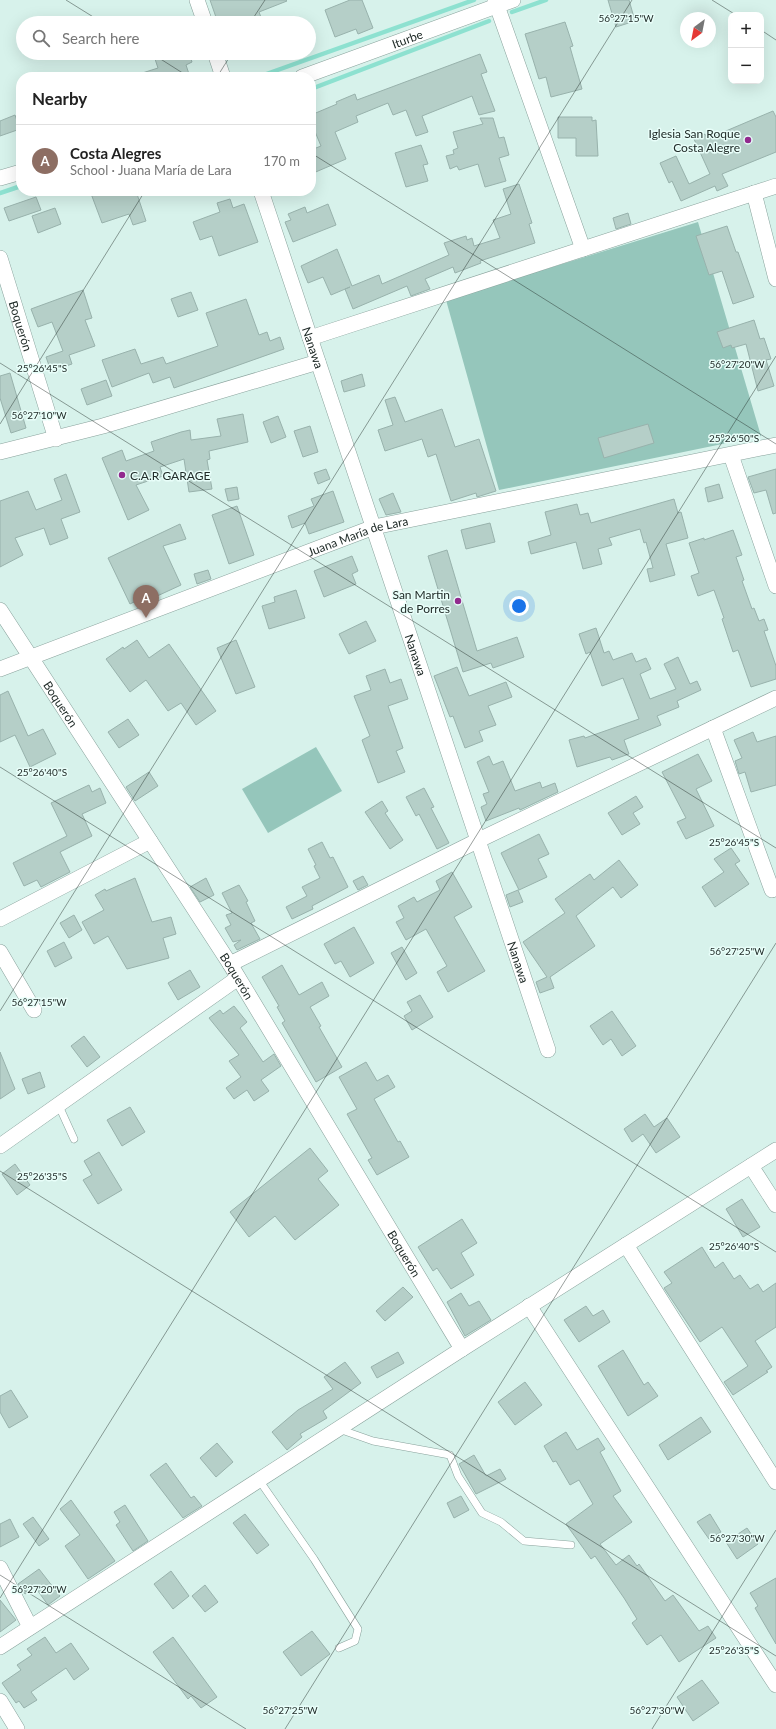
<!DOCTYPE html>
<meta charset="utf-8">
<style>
:root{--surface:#fff;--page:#f6f6f6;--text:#222;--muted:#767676;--line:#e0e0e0;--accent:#ea580c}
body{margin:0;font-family:Lato,sans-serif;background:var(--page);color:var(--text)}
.controls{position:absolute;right:12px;top:12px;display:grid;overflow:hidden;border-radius:8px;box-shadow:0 4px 16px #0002}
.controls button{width:36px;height:36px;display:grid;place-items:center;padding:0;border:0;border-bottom:1px solid var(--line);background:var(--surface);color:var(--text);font:20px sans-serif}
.compass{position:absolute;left:680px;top:12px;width:36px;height:36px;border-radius:50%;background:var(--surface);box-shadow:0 4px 16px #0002;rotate:212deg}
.you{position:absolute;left:519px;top:606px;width:14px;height:14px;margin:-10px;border:3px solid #fff;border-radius:50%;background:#1a73e8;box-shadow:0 0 0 6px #1a73e833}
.badge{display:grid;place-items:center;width:26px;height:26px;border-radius:50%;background:var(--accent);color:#fff;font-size:13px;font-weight:700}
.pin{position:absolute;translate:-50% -33px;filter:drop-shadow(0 1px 2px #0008)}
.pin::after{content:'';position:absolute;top:21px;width:14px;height:12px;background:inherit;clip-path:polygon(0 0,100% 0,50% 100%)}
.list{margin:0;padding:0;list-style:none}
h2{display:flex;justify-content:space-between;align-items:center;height:52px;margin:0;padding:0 16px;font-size:17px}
h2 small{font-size:13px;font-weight:400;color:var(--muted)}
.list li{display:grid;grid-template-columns:26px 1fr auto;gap:12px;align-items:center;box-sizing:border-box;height:72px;padding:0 16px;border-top:1px solid var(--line)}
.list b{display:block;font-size:15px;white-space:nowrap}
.list p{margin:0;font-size:13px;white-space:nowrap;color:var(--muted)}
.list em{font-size:13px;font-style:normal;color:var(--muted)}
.icon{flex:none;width:22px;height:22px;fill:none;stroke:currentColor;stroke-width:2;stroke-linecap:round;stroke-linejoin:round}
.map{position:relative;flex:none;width:776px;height:1729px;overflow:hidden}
.search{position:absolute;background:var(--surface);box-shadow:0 4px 16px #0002;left:16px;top:16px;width:300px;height:44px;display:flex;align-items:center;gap:10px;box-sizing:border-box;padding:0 14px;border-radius:22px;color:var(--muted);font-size:15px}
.panel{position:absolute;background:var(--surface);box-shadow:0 4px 16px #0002;left:16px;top:72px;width:300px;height:124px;border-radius:16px}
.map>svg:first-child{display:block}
.green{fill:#95c6bb}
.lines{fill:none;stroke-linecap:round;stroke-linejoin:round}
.stream{stroke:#8de1d0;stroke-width:4.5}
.building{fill:#b5cfc8;stroke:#98b2ac}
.lane-casing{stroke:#89a29c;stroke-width:8}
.street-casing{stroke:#89a29c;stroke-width:16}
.lane{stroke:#fff;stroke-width:7}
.street{stroke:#fff;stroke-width:15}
.ticks{fill:none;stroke:#212c29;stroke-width:1;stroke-opacity:0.45}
.poi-dot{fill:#922a8e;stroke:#e8fef9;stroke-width:1.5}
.labels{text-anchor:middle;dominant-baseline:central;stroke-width:3;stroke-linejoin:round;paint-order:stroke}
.street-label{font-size:12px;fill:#212c29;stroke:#e8fef9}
.poi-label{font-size:12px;fill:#212c29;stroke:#e8fef9;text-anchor:end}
.ticks-label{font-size:10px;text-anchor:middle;fill:#212c29;stroke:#e8fef9;stroke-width:3;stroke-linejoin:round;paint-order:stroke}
</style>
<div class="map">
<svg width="776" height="1729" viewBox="0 0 776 1729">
<rect width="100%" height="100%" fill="#d7f2eb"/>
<path class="green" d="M698,222L761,436L499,490L446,300Z
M316,747L342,791L268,833L242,789Z"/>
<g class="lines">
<path class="stream" d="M512,12L546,0
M258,77L474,0
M311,89L489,21
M0,193L21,186"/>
</g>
<path class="building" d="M210,0H286L287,1L259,12L262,20L255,23H218Z
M350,0H362L373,28L358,34L356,29L335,37L325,10Z
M608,0H629L635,21L616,27Z
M565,22L573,46L570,47L582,89L551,97L546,77L539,79L525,34Z
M153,53H189L192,62L186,65L190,77H136V75L158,68Z
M480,54L487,72L481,74L495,111L479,115L472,96L422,116L428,132L416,136L406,110L393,115L388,103L356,116L358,122L335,132L346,159L311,174V150L321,146L311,122V115L337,104L336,102L355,94L357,100Z
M773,111L776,117V152L722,174L728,186L717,191L715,186L681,201L672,181L669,183L660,163L676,156L689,184L710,174L694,139L705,134L707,139Z
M15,115L20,129L0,136V121Z
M558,117H592V121L596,120L598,156H576V138H558Z
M480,118H493L499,138L504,137L509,155L499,158L506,181L485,187L478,164L459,170L457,166L450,169L446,156L454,154L453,150L458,148L453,132L483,124Z
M421,145L428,164L423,165L428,181L406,187L395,153Z
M519,184L532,223L529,224L535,243L480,261L481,263L455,273L453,267L425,279L430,289L411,296L407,286L353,309L345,289L350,287L331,295L323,277L308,283L301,266L337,249L352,286L379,275L382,284L449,255L444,243L466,236L467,240L472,238L474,246L500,238L493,220L511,214L503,189Z
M90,191H136L146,221L133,225L129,214L102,223Z
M36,197L41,210L9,221L4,208Z
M230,199L233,208L244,204L258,242L219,256L212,236L200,240L193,222L220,212L217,203Z
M328,204L336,225L293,242L285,222L291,220L288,214L305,207L307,213Z
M55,208L61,224L38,233L32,216Z
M628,213L631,224L616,229L613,218Z
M727,226L736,252H738L754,297L733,304L722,271L709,275L696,236Z
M83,290L92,318L85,320L95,346L69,355L72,364L51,371L46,357L63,351L52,322L38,327L31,309Z
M191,292L198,310L178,317L171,299Z
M246,299L259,335L267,332L270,341L280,337L284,349L174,388L170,377L153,383L149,373L112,387L102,360L135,349L141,364L163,357L166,364L218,346L206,313Z
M754,320L760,339L764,338L771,359L766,360L774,386L758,391L746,344L732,348L731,345L723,348L717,332Z
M10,373L26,428L11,433L0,398V376Z
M362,374L365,386L344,392L341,381Z
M106,380L112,396L87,405L81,389Z
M395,397L405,422L442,409L455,447L479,439L496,491L477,497L476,493L451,501L436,454L428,457L422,439L385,451L378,430L393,425L385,400Z
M243,414L248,442L209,451L210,459L207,460L212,489L189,492L184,459L160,467L163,476L136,485L149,510L128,520L102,458L122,450L126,461L154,451L151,442L181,432L190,430L191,440L221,436L217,419Z
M278,416L286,437L271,443L263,422Z
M648,424L654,443L604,458L598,438Z
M310,426L318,452L303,457L294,431Z
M326,469L330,479L318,484L314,473Z
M776,469V513L773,514L766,490L754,493L748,477Z
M66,474L80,512L61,519L68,538L50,545L44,528L15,538L23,555L0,567V501L28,491L36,510L62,500L54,479Z
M719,484L723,498L708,502L705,488Z
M237,487L239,499L228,501L225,489Z
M333,491L344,522L309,534L305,523L292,528L288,516L314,506L311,499Z
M393,493L401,512L386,515L379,499Z
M674,499L678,513L681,512L688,538L666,544L675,575L650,582L647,569L653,568L646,542L644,543L640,529L609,538L612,545L598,549L602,564L583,569L576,542L531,554L528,542L551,535L545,512L577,504L580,515L588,513L591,523Z
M237,506L254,555L229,564L212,515Z
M490,523L495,542L466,549L461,530Z
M180,524L186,539L163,546L181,585L155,597L154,592L130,604L108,558Z
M733,530L742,555L736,557L744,580L742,581L752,609L754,608L759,621L764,619L768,630L764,631L776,666V679L751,687L738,650L733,652L722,619L724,618L714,590L698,596L691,576L699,573L689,543L704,538V540Z
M447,550L477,651L517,637L524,657L493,668L491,663L463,672L428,556Z
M352,556L358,571L352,574L356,584L324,597L314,571Z
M208,570L211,579L197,584L194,574Z
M296,590L305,618L269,629L262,606L275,602L274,597Z
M366,621L376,641L349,654L339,634Z
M596,628L604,653L609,651L613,660L632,653L636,662L646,658L651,669L640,674L650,699L676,689L664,664L678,657L690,684L697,681L701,690L677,701L679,707L657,716L661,725L624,740L629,754L612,760L610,757L577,767L569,740L584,736L585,738L639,719L623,678L602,686L590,652L586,654L579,634Z
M137,640L149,658L169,644L216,711L196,725L181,703L168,711L146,680L130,692L106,659L123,647L124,649Z
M236,640L255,687L236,694L217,648Z
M457,667L469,696L506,682L512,697L488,706L496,725L479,731L483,741L465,748L453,716L450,717L434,676Z
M385,669L390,683L401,679L408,699L388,706L403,748L396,751L405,772L378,783L362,740L370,736L354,696L371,690L366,676Z
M8,691L28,736L43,729L56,754L30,767L15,735L0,742V695Z
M128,719L139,735L119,748L108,732Z
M753,732L757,742L776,736V785L751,792L745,772L739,774L735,761L742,758L734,740Z
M698,754L712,781L696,789L714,826L686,839L677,822L686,818L662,772Z
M489,756L493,765L503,761L515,791L540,782L542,788L555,783L558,792L520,810L519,808L486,821L481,807L487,804L483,794L489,792L477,762Z
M149,772L158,786L135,801L126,787Z
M89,785L92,792L100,788L106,803L82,814L92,836L60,852L70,872L41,887L37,880L24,886L13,863L67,836L51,803Z
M424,788L434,807L431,808L449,843L437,849L419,814L416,816L406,797Z
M636,796L643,807L633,813L640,824L622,835L608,813Z
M382,801L388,811L385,813L403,840L390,849L365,812Z
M539,834L549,854L538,859L547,877L519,890L501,853Z
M322,842L330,858L333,857L348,887L312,906L313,909L292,919L286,907L307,896L302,887L320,878L314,866L316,865L308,849Z
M731,848L740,861L735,864L749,884L715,907L702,887L724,872L714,859Z
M619,860L638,885L621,898L613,887L576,916L595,946L550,977L554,988L540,993L536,982L547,977L523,942L565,913L555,899L590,874L594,880Z
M452,872L472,907L454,917L485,971L448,992L437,972L447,966L426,929L406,940L396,922L404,918L398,906L414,897L417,902L440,890L436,881Z
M363,876L368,885L358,890L353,881Z
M135,878L152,922L171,917L176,934L163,938L169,958L127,969L108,936L94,944L82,922L104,910L95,895L105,889L106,891Z
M206,878L214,895L200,902L190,887Z
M239,885L248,901L246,902L255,921L251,923L260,939L237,950L234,945L241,940L233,942L225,928L231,925L226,915L232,913L222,893Z
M518,890L523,902L510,907L506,895Z
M74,915L82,930L69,938L60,923Z
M354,927L374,963L350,977L341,961L335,964L324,944Z
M64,942L72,958L55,967L47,951Z
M402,947L417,973L406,980L391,953Z
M282,965L299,995L322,982L329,996L310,1007L321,1026L319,1027L342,1067L316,1082L282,1023L285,1021L277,1007L279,1006L262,977Z
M190,970L200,987L178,1000L168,983Z
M420,995L433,1017L412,1030L404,1016L412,1011L407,1002Z
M234,1006L247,1022L240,1028L263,1062L274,1054L281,1066L261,1080L269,1091L254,1101L247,1090L234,1099L226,1088L241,1077L229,1061L239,1055L209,1018L220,1010L223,1014Z
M612,1011L636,1046L622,1056L611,1039L603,1045L590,1026Z
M84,1036L100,1057L87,1067L71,1046Z
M0,1052L15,1089L0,1099Z
M366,1062L377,1081L388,1075L395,1087L374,1099L398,1142L400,1141L409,1157L377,1175L368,1160L372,1158L347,1114L357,1109L339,1077Z
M40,1072L45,1087L28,1094L22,1079Z
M130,1107L145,1132L122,1146L107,1120Z
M645,1114L654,1127L667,1118L680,1137L656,1153L643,1134L632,1142L624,1129Z
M310,1148L328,1171L318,1179L339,1205L295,1240L275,1216L249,1237L230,1212Z
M99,1152L122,1190L98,1204L83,1180L92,1175L84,1161Z
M15,1164L30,1185L17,1195L2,1174Z
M742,1199L760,1227L743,1237L726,1209Z
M462,1219L477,1243L461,1253L474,1275L451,1289L437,1268L433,1271L418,1247Z
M702,1247L715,1268L723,1262L734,1279L740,1275L750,1289L758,1284L763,1292L776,1283V1327L755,1341L772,1367L766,1371L768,1372L733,1395L724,1382L748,1366L722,1327L700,1342L664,1288L672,1283L664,1272Z
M403,1287L413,1297L385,1321L376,1311Z
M461,1293L469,1306L479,1301L491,1320L465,1336L447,1302Z
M586,1306L593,1316L603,1310L610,1322L579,1342L564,1320Z
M623,1350L644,1385L648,1382L658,1396L628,1416L598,1366Z
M398,1352L404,1363L377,1378L371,1367Z
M345,1362L361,1383L323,1411L327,1418L300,1434L302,1437L287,1450L272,1432L298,1410L333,1389L324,1377Z
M525,1382L542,1405L515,1425L498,1402Z
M11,1390L28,1417L9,1428L0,1412V1396Z
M701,1417L711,1432L668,1460L659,1445Z
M566,1432L577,1450L598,1438L605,1449L600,1452L621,1491L613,1496L632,1522L600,1544L616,1565L629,1555L637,1566L639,1564L665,1601L673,1595L699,1631L708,1626L716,1638L679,1662L661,1635L647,1645L632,1623L637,1619L624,1598L595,1556L591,1559L566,1524L593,1504L579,1480L570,1485L556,1461L553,1462L544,1446Z
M217,1443L233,1462L216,1477L200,1458Z
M474,1455L486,1476L500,1469L506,1479L476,1494L459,1464Z
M166,1463L191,1498L194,1496L202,1506L183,1518L150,1475Z
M461,1496L469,1510L454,1518L447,1503Z
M71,1500L115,1561L88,1579L65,1546L80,1535L60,1509Z
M125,1505L148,1541L133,1551L116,1525L120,1522L114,1512Z
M245,1514L269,1545L257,1554L233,1523Z
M710,1514L721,1532L709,1539L697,1522Z
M33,1517L49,1539L39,1546L23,1524Z
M10,1519L19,1537L0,1547V1524Z
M747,1528L758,1544L737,1559L726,1542Z
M39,1569L60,1596L48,1605L35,1587L25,1594L18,1584Z
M171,1571L189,1596L173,1609L154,1584Z
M776,1578V1644L755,1608L758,1606L750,1593Z
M205,1585L218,1602L205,1612L192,1596Z
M0,1600L16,1620L0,1632Z
M312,1631L330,1654L301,1676L283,1652Z
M45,1637L56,1653L71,1643L89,1669L74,1680L66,1668L31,1692L37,1700L24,1708L19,1701L16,1703L2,1683L21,1670L17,1665L32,1655L27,1649Z
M173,1637L217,1697L201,1708L191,1696L188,1699L153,1652Z
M702,1680L719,1703L693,1721L677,1697Z"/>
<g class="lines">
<defs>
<path id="lane" d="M59,1106L74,1139
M339,1429L373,1441L450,1455L458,1476L482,1513L501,1522L524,1541L571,1545
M259,1480L314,1559L358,1629L355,1641L339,1648"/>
<g id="street">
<path d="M197,0L205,23"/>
<path d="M495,0L583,249"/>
<path d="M215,53L223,77"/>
<path id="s1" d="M302,77L513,0"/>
<path d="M0,178L21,172"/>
<path id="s2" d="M261,191L548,1050"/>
<path d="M754,193L776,279"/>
<path id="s3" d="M0,258L56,439"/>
<path d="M310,338L776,186"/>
<path d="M0,452L103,426L318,362"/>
<path d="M731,455L776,586"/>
<path id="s4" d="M0,610L230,964L462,1349"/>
<path id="s5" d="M0,669L374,527L776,445"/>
<path d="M713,728L772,890"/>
<path d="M0,919L150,841"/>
<path d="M0,952L34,1010"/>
<path d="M230,964L479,840L776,698"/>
<path d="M0,1146L238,978"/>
<path d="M751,1166L776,1205"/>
<path d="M626,1245L776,1482"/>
<path d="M529,1306L776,1685"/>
<path d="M0,1568L30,1627"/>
<path d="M0,1647L462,1349L776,1150"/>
<path d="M0,1701L17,1729"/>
</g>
</defs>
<use href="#lane" class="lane-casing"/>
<use href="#street" class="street-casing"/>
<use href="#lane" class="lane"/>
<use href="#street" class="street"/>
</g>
<path class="ticks" d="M66,0L103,23M712,0L736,15M250,23L265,0M761,30L776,40M151,53L189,77M217,77L232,53M311,153L776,444M0,363L776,848M0,424L145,191M0,767L776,1252M0,1011L632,0M0,1171L776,1656M0,1575L246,1729M0,1598L776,356M285,1729L776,943M652,1729L776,1530"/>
<g class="poi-dot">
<circle cx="748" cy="140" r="4"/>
<circle cx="122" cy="475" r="4"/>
<circle cx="458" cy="601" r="4"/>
</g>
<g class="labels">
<g class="street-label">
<text stroke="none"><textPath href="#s1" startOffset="112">Iturbe</textPath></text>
<text stroke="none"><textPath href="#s3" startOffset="71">Boquerón</textPath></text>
<text stroke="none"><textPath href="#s2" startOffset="165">Nanawa</textPath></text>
<text stroke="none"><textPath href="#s5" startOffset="382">Juana María de Lara</textPath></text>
<text stroke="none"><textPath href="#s2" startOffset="489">Nanawa</textPath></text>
<text stroke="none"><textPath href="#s4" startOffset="112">Boquerón</textPath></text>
<text stroke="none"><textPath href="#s2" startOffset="813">Nanawa</textPath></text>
<text stroke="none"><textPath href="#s4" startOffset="436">Boquerón</textPath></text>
<text stroke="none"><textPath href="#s4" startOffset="760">Boquerón</textPath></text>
</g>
<g class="poi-label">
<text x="740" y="133">Iglesia San Roque<tspan x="740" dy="14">Costa Alegre</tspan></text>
<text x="130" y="475" text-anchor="start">C.A.R GARAGE</text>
<text x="450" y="594">San Martin<tspan x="450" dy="14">de Porres</tspan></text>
</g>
</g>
<g class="ticks-label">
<text x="626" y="22">56°27'15"W</text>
<text x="737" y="368">56°27'20"W</text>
<text x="42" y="372">25°26'45"S</text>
<text x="39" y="419">56°27'10"W</text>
<text x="734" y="442">25°26'50"S</text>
<text x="42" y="776">25°26'40"S</text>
<text x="734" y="846">25°26'45"S</text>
<text x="737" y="955">56°27'25"W</text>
<text x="39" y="1006">56°27'15"W</text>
<text x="42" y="1180">25°26'35"S</text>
<text x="734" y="1250">25°26'40"S</text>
<text x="737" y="1542">56°27'30"W</text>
<text x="39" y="1593">56°27'20"W</text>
<text x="734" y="1654">25°26'35"S</text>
<text x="290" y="1714">56°27'25"W</text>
<text x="657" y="1714">56°27'30"W</text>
</g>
</svg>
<div class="controls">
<button>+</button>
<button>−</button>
</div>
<svg class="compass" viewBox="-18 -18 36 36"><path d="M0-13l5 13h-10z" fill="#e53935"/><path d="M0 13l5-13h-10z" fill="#767676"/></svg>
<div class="you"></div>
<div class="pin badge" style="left:146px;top:618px;background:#8d6e63">A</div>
<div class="search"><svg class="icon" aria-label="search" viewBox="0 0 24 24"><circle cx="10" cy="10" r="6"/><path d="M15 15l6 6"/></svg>Search here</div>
<section class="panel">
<h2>Nearby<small></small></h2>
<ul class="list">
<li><span class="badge" style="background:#8d6e63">A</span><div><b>Costa Alegres</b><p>School · Juana María de Lara</p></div><em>170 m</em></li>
</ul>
</section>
</div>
